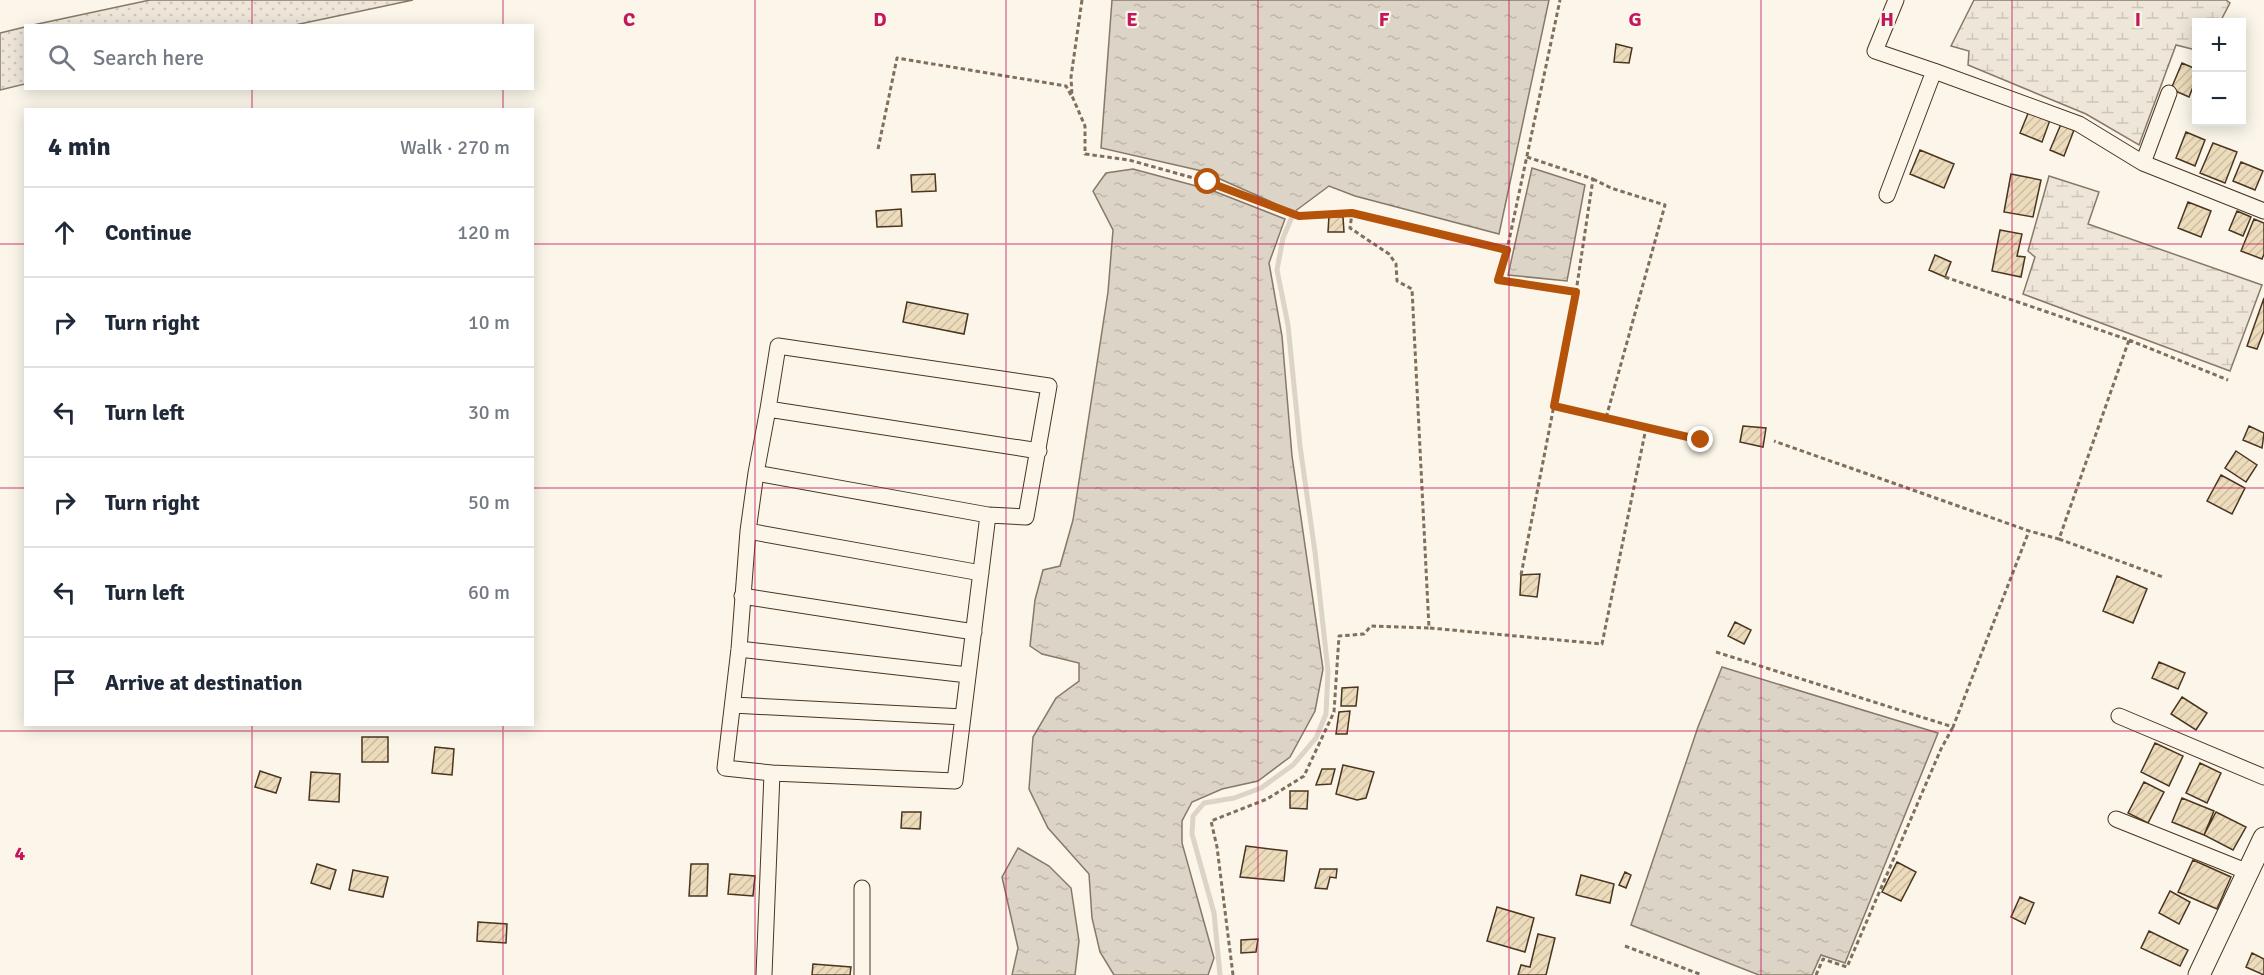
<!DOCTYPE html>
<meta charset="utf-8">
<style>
:root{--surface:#fff;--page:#f6f6f7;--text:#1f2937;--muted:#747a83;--line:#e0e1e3}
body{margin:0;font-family:Signika,sans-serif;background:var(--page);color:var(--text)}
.controls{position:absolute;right:18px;top:18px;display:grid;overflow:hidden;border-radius:0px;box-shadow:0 3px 15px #0003}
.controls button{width:54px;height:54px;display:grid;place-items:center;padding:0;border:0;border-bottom:2px solid var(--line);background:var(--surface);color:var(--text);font:30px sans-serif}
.stop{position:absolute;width:18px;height:18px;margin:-14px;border:4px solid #b45309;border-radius:50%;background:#fff}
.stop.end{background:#b45309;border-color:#fff;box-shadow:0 2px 6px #0008}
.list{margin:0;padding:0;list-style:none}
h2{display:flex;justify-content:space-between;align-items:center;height:78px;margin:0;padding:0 24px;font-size:26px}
h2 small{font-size:20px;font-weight:400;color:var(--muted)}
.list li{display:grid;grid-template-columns:39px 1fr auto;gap:18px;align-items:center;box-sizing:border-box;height:90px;padding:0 24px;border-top:2px solid var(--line)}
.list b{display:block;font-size:22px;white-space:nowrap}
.list em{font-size:20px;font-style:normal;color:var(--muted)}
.icon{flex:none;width:33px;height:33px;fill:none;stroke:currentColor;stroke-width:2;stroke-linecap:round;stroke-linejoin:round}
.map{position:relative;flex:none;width:2264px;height:975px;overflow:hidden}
.search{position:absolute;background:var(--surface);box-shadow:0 3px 15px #0003;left:24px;top:24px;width:510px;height:66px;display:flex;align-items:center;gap:15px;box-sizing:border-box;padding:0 21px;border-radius:0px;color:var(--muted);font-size:22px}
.panel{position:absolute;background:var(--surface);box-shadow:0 3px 15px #0003;left:24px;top:108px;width:510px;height:618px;border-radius:0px}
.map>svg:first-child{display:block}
.grass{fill:url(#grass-dots);stroke:#887966;stroke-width:1.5}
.wetland{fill:url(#wetland-marsh);stroke:#887966;stroke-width:1.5}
.water{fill:url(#water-ripples);stroke:#887966;stroke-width:1.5}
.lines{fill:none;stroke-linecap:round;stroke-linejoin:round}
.stream{stroke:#dcd4c6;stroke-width:5}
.building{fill:url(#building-hatch);stroke:#4a3520;stroke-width:1.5}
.minor-casing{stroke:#4a3520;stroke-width:17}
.secondary-casing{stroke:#4a3520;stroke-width:23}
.path{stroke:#7f6f5c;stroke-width:3;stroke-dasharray:4.5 3;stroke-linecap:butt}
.minor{stroke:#fbf6e9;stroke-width:15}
.secondary{stroke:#fbf6e9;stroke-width:21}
.route{stroke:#b45309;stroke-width:8}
.grid{fill:none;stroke:#c2185b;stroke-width:1.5;stroke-opacity:0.55}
.grid-label{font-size:20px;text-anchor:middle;font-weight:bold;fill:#c2185b;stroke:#fbf6e9;stroke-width:4.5;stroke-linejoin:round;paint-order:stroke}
</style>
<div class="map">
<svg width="2264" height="975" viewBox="0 0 2264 975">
<defs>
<pattern id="grass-dots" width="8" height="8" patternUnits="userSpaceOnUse" patternTransform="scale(1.5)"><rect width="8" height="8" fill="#ede6d9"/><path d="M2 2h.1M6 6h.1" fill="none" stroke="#cdc6ba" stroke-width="1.8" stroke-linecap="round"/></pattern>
<pattern id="wetland-marsh" width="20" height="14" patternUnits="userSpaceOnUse" patternTransform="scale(1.5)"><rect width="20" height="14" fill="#ede6d9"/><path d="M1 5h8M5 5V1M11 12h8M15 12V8" fill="none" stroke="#cdc6ba"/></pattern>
<pattern id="water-ripples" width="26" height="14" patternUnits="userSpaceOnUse" patternTransform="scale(1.5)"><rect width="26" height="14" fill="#dcd4c6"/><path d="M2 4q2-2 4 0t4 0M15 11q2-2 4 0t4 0" fill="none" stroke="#beb7aa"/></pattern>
<pattern id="building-hatch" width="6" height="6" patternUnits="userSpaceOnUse" patternTransform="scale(1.5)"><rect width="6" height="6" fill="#ecdcbc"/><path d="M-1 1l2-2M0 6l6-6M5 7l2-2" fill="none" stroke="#ccbda1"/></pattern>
</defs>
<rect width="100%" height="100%" fill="#fbf6e9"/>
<path class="grass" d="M150,0H413L295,25H33Z
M25,27V84L0,90V33Z"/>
<path class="wetland" d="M1974,0H2226L2230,3L2220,22H2196V50L2176,45L2139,145L2086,114L1968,65L1969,51L1951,46Z
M2049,176L2099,192L2088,224L2262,285L2230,371L2023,294L2035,257L2028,251Z"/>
<path class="water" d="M1112,0H1549L1499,234L1355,196L1329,186L1294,212L1202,171L1101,148Z
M1532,168L1585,185L1567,281L1508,275Z
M1133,169L1211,190L1285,219L1269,263L1282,336L1292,456L1323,669L1315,711L1290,757L1258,781L1222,789L1192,802L1182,821V843L1214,958L1208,975H1114L1100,952L1092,918L1089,874L1048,828L1029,789L1033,737L1056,698L1079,681V663L1042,654L1030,646L1035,600L1043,570L1060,566L1073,520L1108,292L1113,230L1093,191L1106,173Z
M1722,667L1938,733L1845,963L1821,955L1812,975H1759L1631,925L1698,727Z
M1018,848L1049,866L1071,888L1079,941L1075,975H1012L1018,948L1002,877Z"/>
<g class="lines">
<path class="stream" d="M1220,975L1214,913L1192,834L1193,816L1204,803L1234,798L1261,788L1293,765L1316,738L1326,714L1328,671L1315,552L1300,446L1288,325L1277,270L1283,238L1294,212"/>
</g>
<path class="building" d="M1616,44L1632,48L1629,63L1614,62Z
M2182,63L2196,69V79L2189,97L2171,89Z
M2029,111L2050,120L2042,142L2020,133Z
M2061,124L2074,130L2064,156L2050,150Z
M2186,132L2205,140L2195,166L2176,158Z
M2213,143L2237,152L2225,183L2200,173Z
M1920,150L1954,164L1944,188L1910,174Z
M2241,162L2263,171L2255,190L2233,181Z
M935,174L936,191L912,192L911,175Z
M2011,174L2041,180L2033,217L2004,212Z
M2188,202L2211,211L2201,237L2178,228Z
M901,209L902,226L877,227L876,211Z
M2237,211L2251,217L2243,236L2229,230Z
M1329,216L1343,217L1344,232H1328Z
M2254,219L2264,223V254L2262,259L2241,251Z
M2000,230L2022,234L2017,256L2025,257L2021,277L1992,271Z
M1935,255L1951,262L1945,277L1929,270Z
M2264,298V331L2257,349L2247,346Z
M907,302L968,314L964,334L903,322Z
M1743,426L1766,428L1763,447L1740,442Z
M2249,426L2264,433L2262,448L2243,440Z
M2236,451L2257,465L2246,482L2225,468Z
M2221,475L2245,488L2232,514L2207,501Z
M1540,574L1537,597L1520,595L1521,575Z
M2117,576L2147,589L2133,623L2103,611Z
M1735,622L1751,630L1744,644L1728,636Z
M2159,662L2185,673L2178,689L2152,678Z
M1358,687L1356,706H1341L1342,688Z
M2182,697L2207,713L2196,730L2171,714Z
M1350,711L1347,734H1336L1339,712Z
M362,737H388V762H362Z
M2155,743L2183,756L2169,786L2141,772Z
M435,747L454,749L452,775L432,773Z
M2200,763L2221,773L2207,803L2186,793Z
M1343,765L1374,772L1366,798L1357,800L1336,794Z
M1322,769H1335L1331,784L1316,785Z
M260,771L281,778L276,793L255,787Z
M311,772L340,774L339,802L309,800Z
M2144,782L2164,792L2148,823L2128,813Z
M1290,791H1308L1307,809L1290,808Z
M2182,798L2214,811L2204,835L2172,822Z
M902,812H921L920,829L901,828Z
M2216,812L2246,827L2233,850L2204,835Z
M1246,846L1287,851L1284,881L1240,877Z
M2193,860L2231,877L2217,909L2178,892Z
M1897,862L1916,872L1901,901L1882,892Z
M317,864L336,870L330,889L311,883Z
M691,864H708L707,896H689Z
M1320,869H1337L1336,878L1330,877L1327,889L1315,888Z
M353,870L388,877L383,897L349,890Z
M1625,872L1631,875L1626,888L1619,885Z
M730,874L755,876L753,896L728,894Z
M1581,875L1614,884L1610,903L1576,895Z
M2170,891L2190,902L2179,924L2159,913Z
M2020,897L2034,903L2025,924L2011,917Z
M1497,907L1534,918L1525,952L1487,941Z
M478,922L507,924L506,943L477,941Z
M2149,931L2188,950L2180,966L2141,948Z
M1538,934L1555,938L1546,975H1518L1521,965L1530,967Z
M1258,939L1256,952L1241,953V940Z
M2252,953L2264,959V975L2246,967Z
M813,964L851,967L850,975H812Z"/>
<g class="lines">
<defs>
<path id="minor" d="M1896,0L1875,51L1934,71L2079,124L2143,163L2264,211
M2143,163L2169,93
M1887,195L1934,71
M778,346L1049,386L1026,517L988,515L955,781L772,773L725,768L739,649L748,531L756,473L768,409Z
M768,409L1039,451
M756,473L988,515
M748,531L981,573
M742,596L974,632
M739,649L968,675
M733,705L963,717
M2119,716L2264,777
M2116,819L2248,872
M764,975L772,773
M862,975V888"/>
<path id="secondary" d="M2199,975L2264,838"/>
</defs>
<use href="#minor" class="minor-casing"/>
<use href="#secondary" class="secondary-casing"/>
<path class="path" d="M1082,0L1071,77L1072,96L1085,126V154L1129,160L1208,182L1299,217L1352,213
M878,149L897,58L1066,86L1071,95
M1527,157L1593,179L1576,292
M1593,179L1611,188L1665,205L1606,418
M1945,277L2129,340L2059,539L2029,531
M2129,340L2228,380
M1554,406L1701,440
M2059,539L2163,577
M1521,575L1576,292L1498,281L1507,250L1560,0
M1430,628L1602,644L1646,428
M1716,652L1953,727L2029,531L1774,441
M1625,946L1702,975
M1233,975L1217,847L1211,821L1267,799L1304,776L1334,712L1339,636L1364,634L1371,626L1429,628L1412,289L1397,281L1396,264L1389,254L1350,228L1352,213L1507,250
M1816,975L1823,959L1847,967L1941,749L1953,727"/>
<use href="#minor" class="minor"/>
<use href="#secondary" class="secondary"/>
</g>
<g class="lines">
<path class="route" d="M1208,182L1299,216L1352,213L1507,250L1498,280L1576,292L1554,406L1701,440"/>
</g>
<path class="grid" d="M252,0V26M503,0V26M755,0V975M1006,0V975M1258,0V975M1509,0V975M1761,0V975M2012,0V975M252,88V110M503,88V110M0,244H26M532,244H2264M0,488H26M532,488H2264M252,724V975M503,724V975M0,731H2264"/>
<g class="grid-label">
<text x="629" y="26">C</text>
<text x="880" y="26">D</text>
<text x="1132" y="26">E</text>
<text x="1384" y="26">F</text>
<text x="1635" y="26">G</text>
<text x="1887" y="26">H</text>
<text x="2138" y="26">I</text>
<text x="20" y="860">4</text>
</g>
</svg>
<div class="controls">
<button>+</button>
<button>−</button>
</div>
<div class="stop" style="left:1208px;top:182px"></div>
<div class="stop end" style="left:1701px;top:440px"></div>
<div class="search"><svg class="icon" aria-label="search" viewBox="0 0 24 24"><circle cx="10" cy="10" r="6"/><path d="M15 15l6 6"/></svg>Search here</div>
<section class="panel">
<h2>4 min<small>Walk · 270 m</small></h2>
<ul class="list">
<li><svg class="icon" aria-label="ahead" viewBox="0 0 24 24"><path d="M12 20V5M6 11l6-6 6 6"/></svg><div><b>Continue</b></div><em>120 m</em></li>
<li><svg class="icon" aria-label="right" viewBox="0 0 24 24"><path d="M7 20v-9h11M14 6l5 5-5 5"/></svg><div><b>Turn right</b></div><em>10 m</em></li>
<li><svg class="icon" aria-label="left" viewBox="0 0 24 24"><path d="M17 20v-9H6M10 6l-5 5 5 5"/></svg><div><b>Turn left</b></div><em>30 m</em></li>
<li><svg class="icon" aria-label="right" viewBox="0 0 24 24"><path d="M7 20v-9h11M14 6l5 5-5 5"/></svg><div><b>Turn right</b></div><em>50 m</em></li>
<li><svg class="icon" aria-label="left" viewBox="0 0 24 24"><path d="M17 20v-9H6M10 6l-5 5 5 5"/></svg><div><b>Turn left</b></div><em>60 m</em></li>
<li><svg class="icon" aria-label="arrive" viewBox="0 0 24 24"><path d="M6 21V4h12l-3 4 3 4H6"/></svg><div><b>Arrive at destination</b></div></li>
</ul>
</section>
</div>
